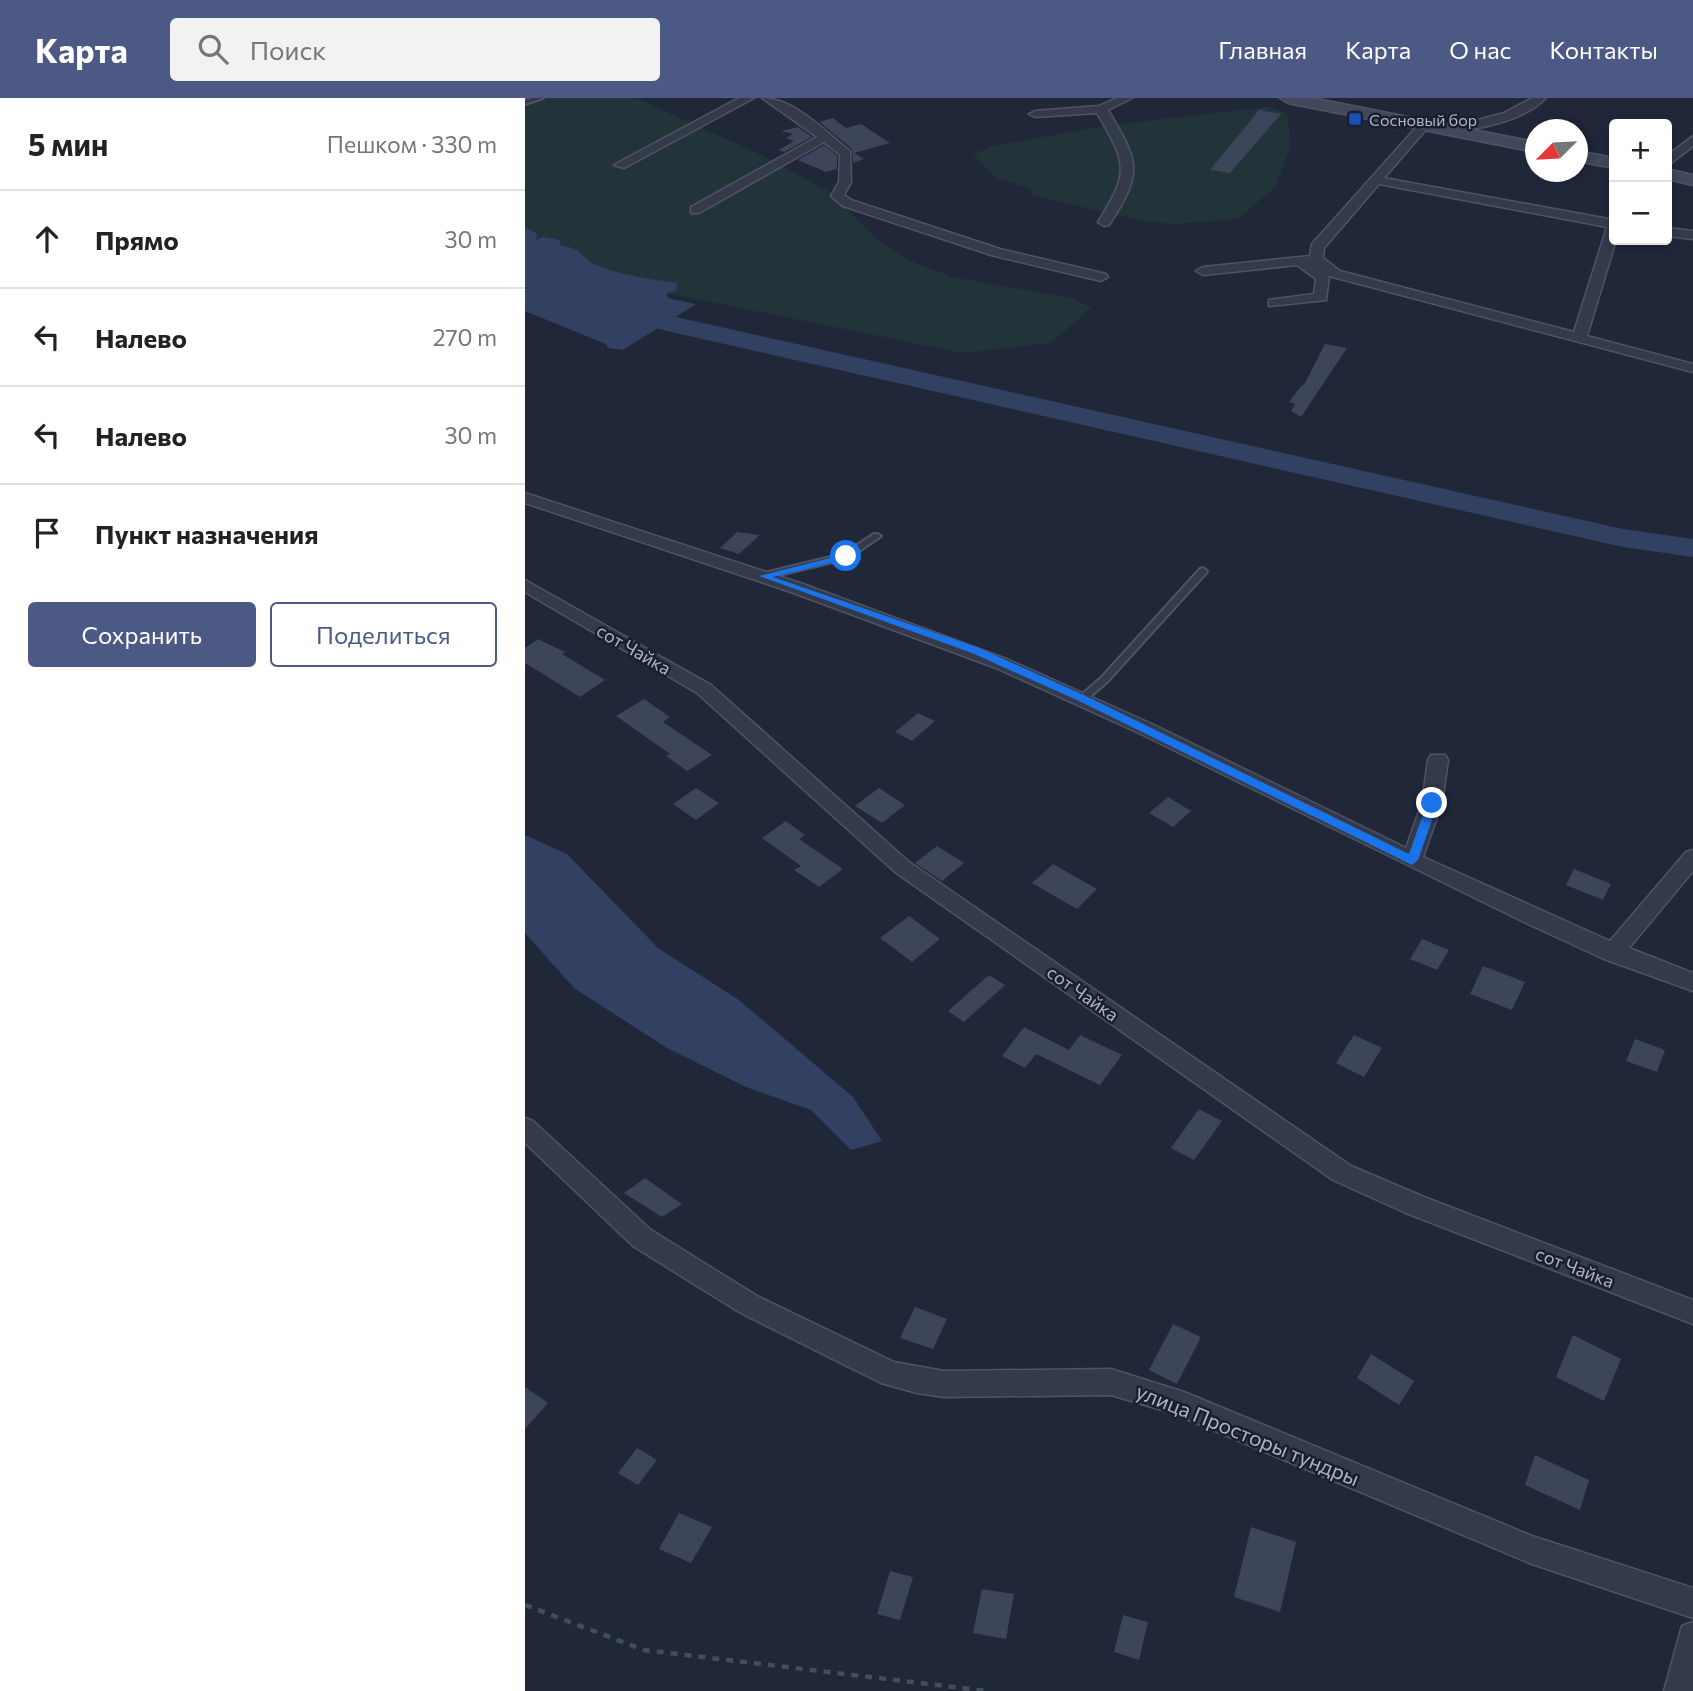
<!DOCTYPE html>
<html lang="ru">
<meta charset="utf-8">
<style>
:root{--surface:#fff;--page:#f2f2f2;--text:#222;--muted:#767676;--line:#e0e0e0;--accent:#4b5984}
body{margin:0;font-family:Commissioner,sans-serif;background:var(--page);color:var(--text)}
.controls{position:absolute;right:21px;top:21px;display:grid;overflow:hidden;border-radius:7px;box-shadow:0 4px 10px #0003}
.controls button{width:63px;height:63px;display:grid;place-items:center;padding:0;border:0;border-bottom:2px solid var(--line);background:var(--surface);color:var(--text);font:35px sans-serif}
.compass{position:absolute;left:1000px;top:21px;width:63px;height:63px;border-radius:50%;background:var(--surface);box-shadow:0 4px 10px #0003;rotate:246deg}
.stop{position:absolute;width:21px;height:21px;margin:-16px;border:5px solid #1a73e8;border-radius:50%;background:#fff}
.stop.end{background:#1a73e8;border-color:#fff;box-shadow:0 2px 7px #0008}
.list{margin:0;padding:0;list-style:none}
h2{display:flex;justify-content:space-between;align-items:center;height:91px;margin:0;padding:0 28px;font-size:30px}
h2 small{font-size:23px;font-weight:400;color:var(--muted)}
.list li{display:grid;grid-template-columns:46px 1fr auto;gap:21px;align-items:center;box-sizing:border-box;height:98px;padding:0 28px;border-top:2px solid var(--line)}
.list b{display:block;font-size:26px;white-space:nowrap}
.list em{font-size:23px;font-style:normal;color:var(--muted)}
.actions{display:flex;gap:14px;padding:21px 28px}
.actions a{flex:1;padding:16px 0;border:2px solid var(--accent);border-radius:7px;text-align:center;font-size:24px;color:var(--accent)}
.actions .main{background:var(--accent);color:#fff}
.icon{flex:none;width:38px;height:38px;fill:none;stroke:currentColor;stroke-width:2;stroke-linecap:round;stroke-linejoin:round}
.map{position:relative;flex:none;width:1168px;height:1593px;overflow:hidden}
header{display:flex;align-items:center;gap:42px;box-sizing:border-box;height:98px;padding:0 35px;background:var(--accent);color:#fff}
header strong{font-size:33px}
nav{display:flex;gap:38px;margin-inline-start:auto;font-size:24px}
.search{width:490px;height:63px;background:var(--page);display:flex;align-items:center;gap:18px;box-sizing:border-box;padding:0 24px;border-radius:7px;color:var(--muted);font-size:26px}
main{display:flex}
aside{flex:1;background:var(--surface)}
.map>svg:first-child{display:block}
.green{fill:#22343a}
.water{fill:#324061}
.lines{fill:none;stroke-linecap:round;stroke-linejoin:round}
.river{fill:#324061;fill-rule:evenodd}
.building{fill:#3c4559}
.service-casing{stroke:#4e5464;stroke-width:4}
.minor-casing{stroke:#4e5464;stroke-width:3}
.secondary-casing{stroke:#4e5464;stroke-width:3}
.path{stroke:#3f5157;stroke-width:4.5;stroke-dasharray:7 7;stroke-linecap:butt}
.service{fill:#343a49;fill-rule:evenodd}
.minor{fill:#343a49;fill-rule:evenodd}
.secondary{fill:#41485c;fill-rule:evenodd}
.route{fill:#1a73e8}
.transit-dot{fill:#1a4fb4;stroke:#191f2e;stroke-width:2.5}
.labels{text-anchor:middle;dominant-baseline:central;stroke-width:5;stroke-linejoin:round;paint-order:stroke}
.far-poi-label{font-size:16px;fill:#aeb4c6;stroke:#191f2e;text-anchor:start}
.street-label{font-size:18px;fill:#aeb4c6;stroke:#191f2e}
.near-street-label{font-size:21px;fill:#aeb4c6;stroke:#191f2e}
</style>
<header>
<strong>Карта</strong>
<div class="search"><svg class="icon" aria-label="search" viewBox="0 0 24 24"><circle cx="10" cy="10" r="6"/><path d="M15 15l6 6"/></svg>Поиск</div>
<nav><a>Главная</a><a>Карта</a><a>О нас</a><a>Контакты</a></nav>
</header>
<main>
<aside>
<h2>5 мин<small>Пешком · 330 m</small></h2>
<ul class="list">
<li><svg class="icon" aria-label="ahead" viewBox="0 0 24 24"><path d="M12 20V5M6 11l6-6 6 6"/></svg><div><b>Прямо</b></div><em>30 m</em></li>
<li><svg class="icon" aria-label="left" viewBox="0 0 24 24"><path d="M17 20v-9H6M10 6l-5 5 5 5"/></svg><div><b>Налево</b></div><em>270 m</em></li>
<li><svg class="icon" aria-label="left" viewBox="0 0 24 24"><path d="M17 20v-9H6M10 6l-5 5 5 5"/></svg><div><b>Налево</b></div><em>30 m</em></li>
<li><svg class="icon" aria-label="arrive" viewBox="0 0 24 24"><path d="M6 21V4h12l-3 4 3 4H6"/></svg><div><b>Пункт назначения</b></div></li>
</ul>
<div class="actions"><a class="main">Сохранить</a><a>Поделиться</a></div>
</aside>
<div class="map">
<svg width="1168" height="1593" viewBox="0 0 1168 1593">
<rect width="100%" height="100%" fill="#202739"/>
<path class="green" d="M0,0H111L232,55L305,94L349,139L383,162L427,179L546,200L566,210L526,245L438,255L43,175L0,143Z
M743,9L763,16L765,50L750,89L713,121L650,126L617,123L507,97L506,91L472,80L448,56L469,48L578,28Z"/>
<path class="water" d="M0,129L12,136L11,142L18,139L35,142V147C62,152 54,160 72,167C98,178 125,181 152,185L151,193L142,195V200L171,206L98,252L83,250L81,246L0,213Z
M0,737L42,756L133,850L214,902L328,999L357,1043L326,1052L286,1012L221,989L142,950L49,890L0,835Z"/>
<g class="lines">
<path class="river" d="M0,175L9,177L35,193L1098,431L1168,441V459L1098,449L27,207L0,193Z"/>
</g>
<path class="building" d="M734,12L756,16L705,75L685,72Z
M308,20L321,30L336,26L365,45L329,55L339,61L328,65L327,51L294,24Z
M273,29L287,39L259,54L254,52L269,43L261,40L268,36L256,33Z
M299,47L312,58V71L301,74L273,62Z
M800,246L822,250L776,319L766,313L770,306L764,304L777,287H779Z
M212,434L235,437L214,456L195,450Z
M13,541L40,554L37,556L80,582L55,599L0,565V550Z
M119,601L145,619L138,624L187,657L162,673L141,658L145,656L91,618Z
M393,615L410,623L387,643L370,634Z
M171,690L194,705L171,722L148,706Z
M354,690L380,707L357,725L330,708Z
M643,699L666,713L648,729L624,715Z
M261,723L280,737L274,741L318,771L294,789L269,772L276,768L237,740Z
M412,748L439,765L417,783L390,765Z
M528,766L572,791L552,811L507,785Z
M1049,771L1086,786L1078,802L1041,787Z
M384,818L415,841L387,864L355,840Z
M897,841L924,852L912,872L885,861Z
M958,868L1000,884L987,912L945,896Z
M464,877L480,887L439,924L423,913Z
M499,929L544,952L555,937L597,957L575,987L511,956L500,970L477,958Z
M829,937L857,950L839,979L811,965Z
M1110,941L1140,952L1132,974L1101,963Z
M674,1011L697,1023L669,1062L646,1050Z
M120,1080L157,1106L137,1119L99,1095Z
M390,1209L422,1221L408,1251L375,1240Z
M648,1226L676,1239L652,1286L624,1272Z
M1048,1237L1096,1261L1079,1303L1031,1279Z
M846,1256L889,1283L874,1307L832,1280Z
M0,1289L23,1305L0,1331Z
M112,1350L132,1362L113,1387L93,1375Z
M1010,1357L1064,1382L1055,1412L1000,1387Z
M154,1415L187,1429L166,1465L134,1451Z
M726,1429L771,1444L755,1514L709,1499Z
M365,1473L388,1479L375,1522L352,1516Z
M457,1491L489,1496L481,1541L448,1535Z
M598,1517L623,1524L614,1562L589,1554Z"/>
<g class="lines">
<defs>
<path id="service" d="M8,0H18L0,6V2Z
M349,436H352L356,438L324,460L238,481L234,478L235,476L318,456Z
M678,470L682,473L681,475L582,584L560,603H554L552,601L554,599L576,580L675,471Z"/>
<path id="minor" d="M214,0H229L99,70L89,67Z
M237,0C270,0 300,34 325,53L326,84L319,97L326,102L475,151L581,176L583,179L576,183L466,157L318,108L306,98L314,84L315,57L299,44L174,115H166V109L292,39Z
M592,0H607L583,12C614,65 619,73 584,127L579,128L573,124C605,73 602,66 572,15L510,19L504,16L510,13L574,8Z
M1007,0H1021C997,24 958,29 926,35L920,31L979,15Z
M900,23L904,24V28L859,80L1089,122L1091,142L1062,238L1168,266V274L804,178L801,202L744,208V202L789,196L791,181L772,167L678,177L671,173L678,169L785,158L787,146L896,24ZM854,86L1082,129L1049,234L815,173L798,160L799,150Z
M1168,38V48L1142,68V58Z
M1142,130L1168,133V141L1142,138Z
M0,395L278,486L484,562L629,627L881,750L897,705L903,662L906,657H920L923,662L917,705L898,759L1085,843L1161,754L1168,752V773L1104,850L1168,875V893L1079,861L1001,825L616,636L471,570L266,494L0,405Z
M0,482L186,587L384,764L826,1068L899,1099L1168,1202V1226L881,1115L808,1082L370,774L172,595L0,494Z
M0,1020L8,1023L126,1132L232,1198L369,1264L419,1273L586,1271L659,1294L1007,1438L1168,1490V1520L1007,1466L647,1315L586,1297L419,1299L392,1295L356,1285L214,1214L108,1148L0,1045Z
M1168,1524V1593H1139L1157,1528Z"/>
<path id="secondary" d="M755,0H787L1010,44V54L763,5Z
M1052,53L1089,60V70L1052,63Z
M1142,71L1168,77V87L1142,81Z"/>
</defs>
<use href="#service" class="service-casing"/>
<use href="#minor" class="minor-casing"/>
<use href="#secondary" class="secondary-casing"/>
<path class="path" d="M0,1507L119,1552L462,1593"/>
<use href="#service" class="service"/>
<use href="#minor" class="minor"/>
<use href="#secondary" class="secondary"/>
</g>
<path class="route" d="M321,456H325V460L248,479L454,550L561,598L884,756L902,705L907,701L911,702L913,705L893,762L887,767L883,765L554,603L447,555L234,478Z"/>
<rect class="transit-dot" x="823" y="14" width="14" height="14" rx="3.5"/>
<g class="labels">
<g class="far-poi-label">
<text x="844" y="21">Сосновый бор</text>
</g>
<g class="street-label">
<text transform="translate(109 551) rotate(30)">сот Чайка</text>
<text transform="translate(558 895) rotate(35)">сот Чайка</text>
<text transform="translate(1050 1169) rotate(21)">сот Чайка</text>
</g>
<g class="near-street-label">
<text transform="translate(723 1336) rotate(22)">улица Просторы тундры</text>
</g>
</g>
</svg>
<div class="controls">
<button>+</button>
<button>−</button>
</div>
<svg class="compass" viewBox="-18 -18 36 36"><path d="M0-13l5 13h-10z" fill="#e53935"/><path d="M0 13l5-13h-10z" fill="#767676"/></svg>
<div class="stop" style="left:321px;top:458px"></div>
<div class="stop end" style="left:907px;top:705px"></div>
</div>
</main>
